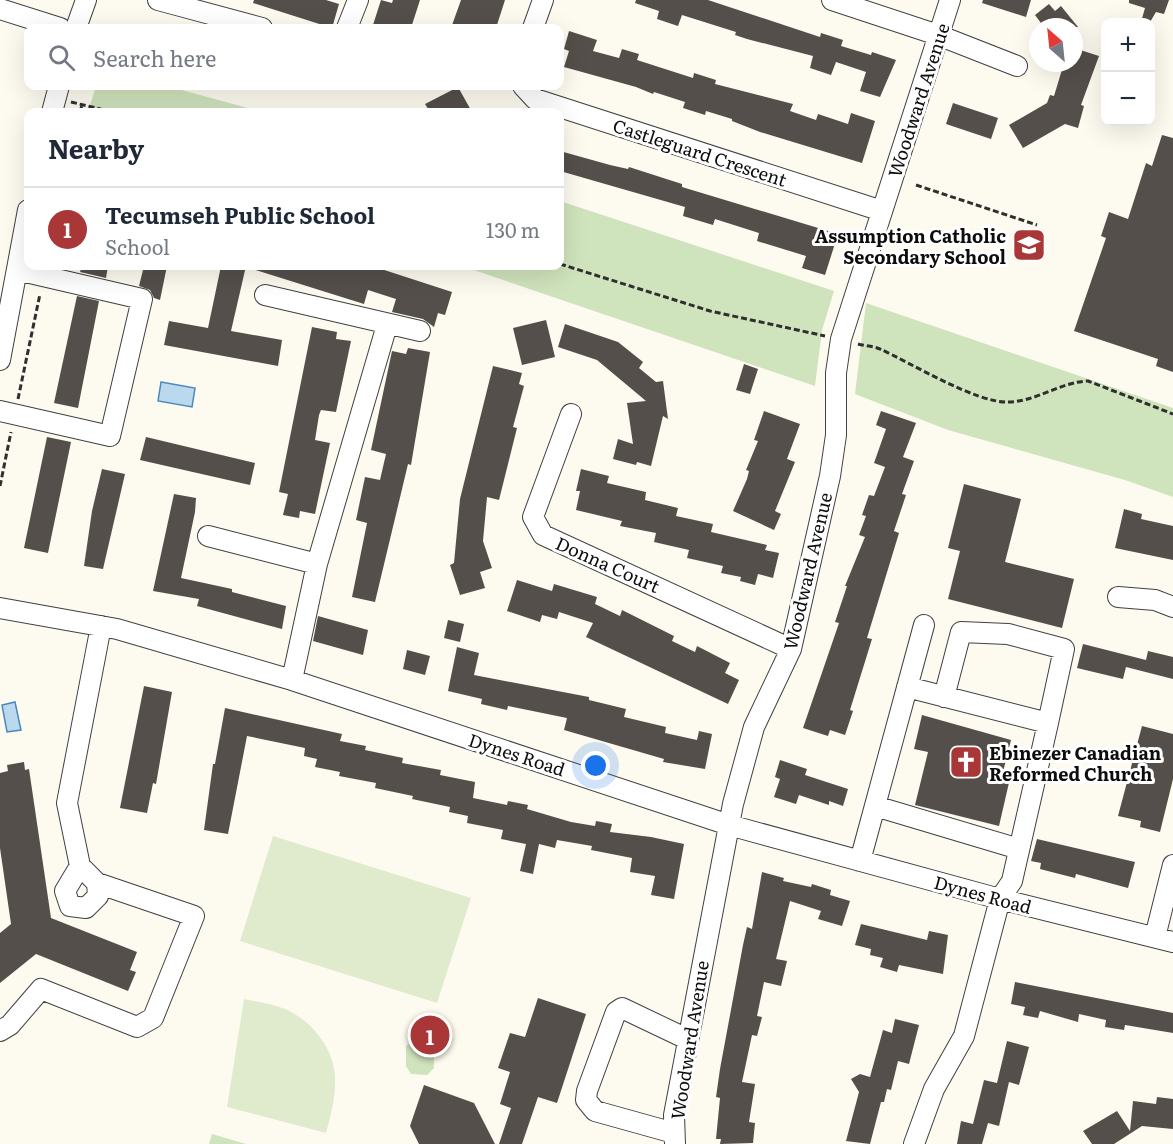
<!DOCTYPE html>
<meta charset="utf-8">
<style>
:root{--surface:#fff;--page:#f6f6f7;--text:#1f2937;--muted:#747a83;--line:#e0e1e3;--accent:#aa3737}
body{margin:0;font-family:Literata,serif;background:var(--page);color:var(--text)}
.controls{position:absolute;right:18px;top:18px;display:grid;overflow:hidden;border-radius:12px;box-shadow:0 6px 24px #0002}
.controls button{width:54px;height:54px;display:grid;place-items:center;padding:0;border:0;border-bottom:2px solid var(--line);background:var(--surface);color:var(--text);font:30px sans-serif}
.compass{position:absolute;left:1029px;top:18px;width:54px;height:54px;border-radius:50%;background:var(--surface);box-shadow:0 6px 24px #0002;rotate:333deg}
.you{position:absolute;left:596px;top:766px;width:21px;height:21px;margin:-15px;border:4px solid #fff;border-radius:50%;background:#1a73e8;box-shadow:0 0 0 9px #1a73e833}
.badge{display:grid;place-items:center;width:39px;height:39px;border-radius:50%;background:var(--accent);color:#fff;font-size:20px;font-weight:700}
.pin{position:absolute;translate:-50% -50%;border:3px solid #fff;box-shadow:0 2px 6px #0006}
.list{margin:0;padding:0;list-style:none}
h2{display:flex;justify-content:space-between;align-items:center;height:78px;margin:0;padding:0 24px;font-size:26px}
h2 small{font-size:20px;font-weight:400;color:var(--muted)}
.list li{display:grid;grid-template-columns:39px 1fr auto;gap:18px;align-items:center;box-sizing:border-box;height:84px;padding:0 24px;border-top:2px solid var(--line)}
.list b{display:block;font-size:22px;white-space:nowrap}
.list p{margin:0;font-size:20px;white-space:nowrap;color:var(--muted)}
.list em{font-size:20px;font-style:normal;color:var(--muted)}
.icon{flex:none;width:33px;height:33px;fill:none;stroke:currentColor;stroke-width:2;stroke-linecap:round;stroke-linejoin:round}
.map{position:relative;flex:none;width:1173px;height:1144px;overflow:hidden}
.search{position:absolute;background:var(--surface);box-shadow:0 6px 24px #0002;left:24px;top:24px;width:540px;height:66px;display:flex;align-items:center;gap:15px;box-sizing:border-box;padding:0 21px;border-radius:12px;color:var(--muted);font-size:22px}
.panel{position:absolute;background:var(--surface);box-shadow:0 6px 24px #0002;left:24px;top:108px;width:540px;height:162px;border-radius:12px}
.map>svg:first-child{display:block}
.green{fill:#cfe3bc}
.pitch{fill:#e0ebcd}
.water{fill:#bad8ee;stroke:#4a89bb;stroke-width:1.5}
.building{fill:#544f4b}
.lines{fill:none;stroke-linecap:round;stroke-linejoin:round}
.minor-casing{stroke:#404040;stroke-width:22}
.path{stroke:#2f2f2f;stroke-width:3;stroke-dasharray:6 3;stroke-linecap:butt}
.minor{stroke:#fff;stroke-width:20}
.labels{text-anchor:middle;dominant-baseline:central;stroke-width:6;stroke-linejoin:round;paint-order:stroke}
.street-label{font-size:18px;fill:#0d0d0d;stroke:#fff}
.poi-label{font-size:18px;font-weight:bold;fill:#0d0d0d;stroke:#fff;text-anchor:end}
</style>
<div class="map">
<svg width="1173" height="1144" viewBox="0 0 1173 1144">
<rect width="100%" height="100%" fill="#fdfbef"/>
<path class="green" d="M96,86H167L262,112H88Z
M560,201L834,291L822,330L815,386L462,266H560Z
M866,303L1173,408V497L1125,480L948,430L855,394Z
M412,1041L434,1047V1068L427,1075L411,1074L406,1066V1046Z
M212,1134L246,1144H209Z"/>
<path class="pitch" d="M273,836L471,898L437,1003L240,941Z
M244,999C257,1002 273,1004 285,1009C311,1020 334,1048 335,1077C336,1096 331,1115 326,1133L227,1107Z"/>
<path class="water" d="M161,382L195,388L192,407L158,401Z
M15,702L21,730L7,732L2,705Z"/>
<path class="building" d="M254,0H326L339,4L332,28L253,3Z
M381,0L392,3L393,0H420L411,28H372Z
M461,0H505L496,28H451Z
M636,0H708L820,37L821,33L843,40L841,46L871,55L872,52L896,60L880,97L860,91L866,72L836,62L831,75L810,68L813,56L747,39L735,35L736,32L682,15L678,26L657,19L659,11L635,3Z
M983,0H1031L1026,17L982,3Z
M1129,0H1169L1164,14L1156,12L1150,22H1141L1145,8L1129,3Z
M1049,4L1055,11L1061,6L1078,27H1044L1035,15Z
M569,31L597,40L593,51L619,58L622,49L639,54L637,60L693,78L694,73L716,80L715,84L793,104L790,111L816,120L818,114L848,124L851,113L875,121L862,163L760,132L732,121V119L706,111L705,115L683,108L685,102L654,92L653,94L636,87L564,67L569,51L564,49Z
M1074,48L1099,56L1081,105L1084,106L1078,128L1065,124L1023,148L1009,125L1047,103L1050,95L1054,96L1064,63H1074Z
M458,87L472,112H430L425,104Z
M953,103L998,118L991,139L946,124Z
M1162,135L1173,138V372L1156,366L1158,359L1074,331L1106,238L1101,236L1109,212L1128,219L1146,163L1152,166Z
M560,151L610,165L628,169L629,167L682,184V187L838,234L825,275L802,268L806,256L757,241L759,233L715,219L713,225L683,216L685,207L560,171Z
M82,266H108L106,278L80,272Z
M144,266H167L160,300L154,298L150,290L139,286Z
M221,266H246L231,331L282,340L278,366L164,345L169,321L208,328Z
M250,266H372L452,292L445,315L438,313L434,327L423,319L392,312L396,299L368,290L364,304L249,268Z
M77,296L99,301L78,408L54,403Z
M546,320L555,357L522,365L513,328Z
M565,324L618,342L643,362L639,368L656,382L663,381L668,419L663,416L651,466L637,462L636,465L613,459L618,439L633,444L627,403L646,401L597,360L558,347Z
M312,327L337,332L336,339L351,341L336,412L321,410L319,415L315,440L330,443L315,514L300,511L299,518L283,515L288,494L279,492Z
M408,348L430,352L411,465L408,464L375,602L352,597L367,523L356,520L365,477L380,480L386,454L371,450L392,351L406,354Z
M744,364L758,369L750,394L736,390Z
M493,366L522,373L519,384L524,386L513,427L517,428L499,500L487,497L483,541L492,568L480,572L485,588L460,595L450,565L454,563L460,499Z
M764,411L800,424L787,459L795,462L775,511L781,514L774,530L733,511L747,479L749,471L746,470L758,441L754,440Z
M881,411L916,423L903,457L914,461L902,494L906,495L894,531L899,533L867,638L872,639L850,710L853,711L845,735L830,730L828,736L803,728L839,623L835,622L847,586H845L865,537L859,535L866,516L862,515L869,495L874,496L885,467L874,463L886,429L876,425Z
M47,437L71,442L48,553L24,548Z
M146,437L255,463L250,485L140,460Z
M102,469L125,474L103,569L84,566L92,511Z
M581,469L609,476L607,483L646,492L645,500L678,508L676,516L713,524L711,532L767,545L765,550L779,553L773,578L758,574L755,585L740,581L741,577L721,573L723,566L687,558L689,550L654,542L656,533L620,526L622,521L576,510L580,491H576Z
M964,484L1021,499L1005,562L1074,579L1062,628L948,599L960,551L948,548Z
M174,494L196,498L195,512L181,578L232,589V592L286,606L282,629L197,606L199,599L153,591Z
M1124,509L1142,514L1141,519L1173,526V560L1115,548Z
M517,580L552,591L554,584L597,597L595,604L620,616L622,610L674,636L672,641L695,652L697,646L730,663L725,673L739,680L728,704L586,637L593,623L559,612L557,619L542,615L540,622L507,611Z
M318,616L368,630L363,655L313,641Z
M448,620L464,624L460,642L444,638Z
M1083,644L1146,660L1148,651L1173,657V679L1126,667L1123,679L1077,668Z
M457,647L479,653L474,675L589,697V700L626,709L624,717L666,727L665,733L697,740L699,731L712,734L705,769L663,762L664,759L564,730L567,718L508,706L507,710L481,704L482,699L448,691Z
M407,650L430,656L425,675L403,669Z
M144,686L172,692L156,784L153,783L147,813L120,808Z
M225,708L342,734L340,741L366,746L365,750L403,758L402,763L441,770L440,775L475,782L473,798L507,805L508,801L528,805L527,809L571,822L595,826L596,821L612,824L610,832L651,837L684,844L674,899L651,895L655,876L630,872L632,858L591,850L592,846L557,840L555,848L539,844L533,874L520,871L526,844L501,839L503,830L467,823L468,816L449,812L450,807L412,799L413,796L375,788L376,783L339,776L340,772L315,767L317,759L304,756L305,748L247,736L228,834L204,830L213,764H215Z
M922,715L1011,740L1003,772L1011,774L999,826L915,805L928,752L914,749Z
M1142,726L1173,734V779L1160,832L1140,827L1141,821L1118,816Z
M780,760L807,769L805,775L848,789L843,806L829,801V805L799,795L796,804L774,797L780,779L775,777Z
M24,762L25,770L29,769L51,918L137,952L130,970L136,972L128,991L36,954L0,983V933L11,924L0,848V773L8,771L7,765Z
M1037,839L1135,862L1128,888L1076,874L1075,878L1040,869L1041,863L1031,861Z
M762,872L784,878L783,881L811,887L812,884L831,890L830,895L850,901L842,926L818,919L821,911L790,901L776,959L787,961L781,986L764,982L757,1016L762,1017L757,1036L752,1035L742,1082L755,1084L749,1122L755,1123L753,1143L720,1144L721,1139H716L720,1098L716,1097L720,1069L743,945L747,927L752,929Z
M861,924L927,940L929,931L948,935L943,974L899,965L897,972L880,967L883,958L870,955L871,949L855,945Z
M1015,982L1173,1013V1033L1125,1025L1124,1030L1105,1027L1106,1020L1079,1014L1078,1022L1040,1011L1038,1018L1023,1015L1025,1007L1011,1004Z
M538,998L586,1014L557,1103L538,1097L522,1144H499L511,1108L500,1104L510,1072L498,1068L510,1033L525,1037Z
M895,1019L919,1025L909,1064L898,1061L891,1090L887,1089L884,1102H881L870,1144L846,1141L859,1092L851,1079L860,1074L870,1077L883,1030L892,1033Z
M1007,1041L1029,1047L1019,1085L1009,1082L999,1126L988,1123L982,1144H957L961,1121L973,1124L984,1080L997,1083Z
M424,1085L474,1103L495,1144H419L410,1126Z
M1157,1097L1173,1099V1129L1142,1126L1114,1144H1092L1083,1131L1117,1111L1130,1131L1133,1101L1156,1104Z"/>
<g class="lines">
<defs>
<path id="minor" d="M158,0L262,28
M832,0L938,35L1017,66
M0,9L60,28
M76,28L86,0
M347,28L358,0
M533,28L543,0
M523,86L535,99L882,211
M52,112L59,86
M265,295L420,331
M0,360L28,210
M0,411L110,436L142,299L17,270
M571,414L533,517L543,535L791,649
M208,536L317,564
M1118,597L1155,600L1173,607
M0,608L117,629L292,680L729,825L1000,899L1173,942
M292,680L317,564L387,325
M907,687L1048,723L1012,881L1000,899L964,1036L934,1089L914,1144
M944,697L961,632L1008,634L1064,649L1048,723
M875,806L1019,849
M860,861L924,625
M80,866L97,883L98,896L86,908L70,906L65,891L80,866L67,803L101,626
M1155,937L1173,865
M0,1031L10,1025L41,989L137,1027L153,1018L194,916L97,883
M674,1133L595,1111L586,1100L587,1091L616,1012L622,1008L687,1039
M675,1144L674,1115L733,804L754,727L791,649L830,476L836,435V373L841,339L950,0"/>
</defs>
<use href="#minor" class="minor-casing"/>
<path class="path" d="M71,102L113,112
M80,112L82,105
M916,185L1037,225
M560,264L710,311L825,336
M858,344C865,346 873,346 880,349C911,363 976,403 1008,402C1036,402 1060,382 1088,381L1173,414
M18,399L40,294
M0,486L11,432"/>
<use href="#minor" class="minor"/>
</g>
<defs>
<symbol id="school-square" viewBox="-11 -11 22 22"><rect x="-9" y="-9" width="18" height="18" rx="4" fill="#aa3737" stroke="#fff"/><path d="M0-5L7-2L0 1L-7-2ZM-4 1L0 2.5L4 1V4Q0 6-4 4Z" fill="#fff"/></symbol>
<symbol id="church-square" viewBox="-11 -11 22 22"><rect x="-9" y="-9" width="18" height="18" rx="4" fill="#aa3737" stroke="#fff"/><path d="M-1.2-6h2.4v3.5h3.3v2.4h-3.3V6h-2.4V-.1h-3.3v-2.4h3.3Z" fill="#fff"/></symbol>
</defs>
<g fill-rule="evenodd">
<use href="#school-square" x="1010" y="226" width="38" height="38"/>
<use href="#church-square" x="947" y="743" width="38" height="38"/>
</g>
<g class="labels">
<g class="street-label">
<text transform="translate(918 100) rotate(-72)">Woodward Avenue</text>
<text transform="translate(700 152) rotate(18)">Castleguard Crescent</text>
<text transform="translate(608 564) rotate(24)">Donna Court</text>
<text transform="translate(807 571) rotate(-77)">Woodward Avenue</text>
<text transform="translate(517 754) rotate(18)">Dynes Road</text>
<text transform="translate(983 894) rotate(15)">Dynes Road</text>
<text transform="translate(689 1040) rotate(-81)">Woodward Avenue</text>
</g>
<g class="poi-label">
<text x="1006" y="235">Assumption Catholic<tspan x="1006" dy="21">Secondary School</tspan></text>
<text x="989" y="752" text-anchor="start">Ebinezer Canadian<tspan x="989" dy="21">Reformed Church</tspan></text>
</g>
</g>
</svg>
<div class="controls">
<button>+</button>
<button>−</button>
</div>
<svg class="compass" viewBox="-18 -18 36 36"><path d="M0-13l5 13h-10z" fill="#e53935"/><path d="M0 13l5-13h-10z" fill="#747a83"/></svg>
<div class="you"></div>
<div class="pin badge" style="left:430px;top:1035px">1</div>
<div class="search"><svg class="icon" aria-label="search" viewBox="0 0 24 24"><circle cx="10" cy="10" r="6"/><path d="M15 15l6 6"/></svg>Search here</div>
<section class="panel">
<h2>Nearby<small></small></h2>
<ul class="list">
<li><span class="badge">1</span><div><b>Tecumseh Public School</b><p>School</p></div><em>130 m</em></li>
</ul>
</section>
</div>
